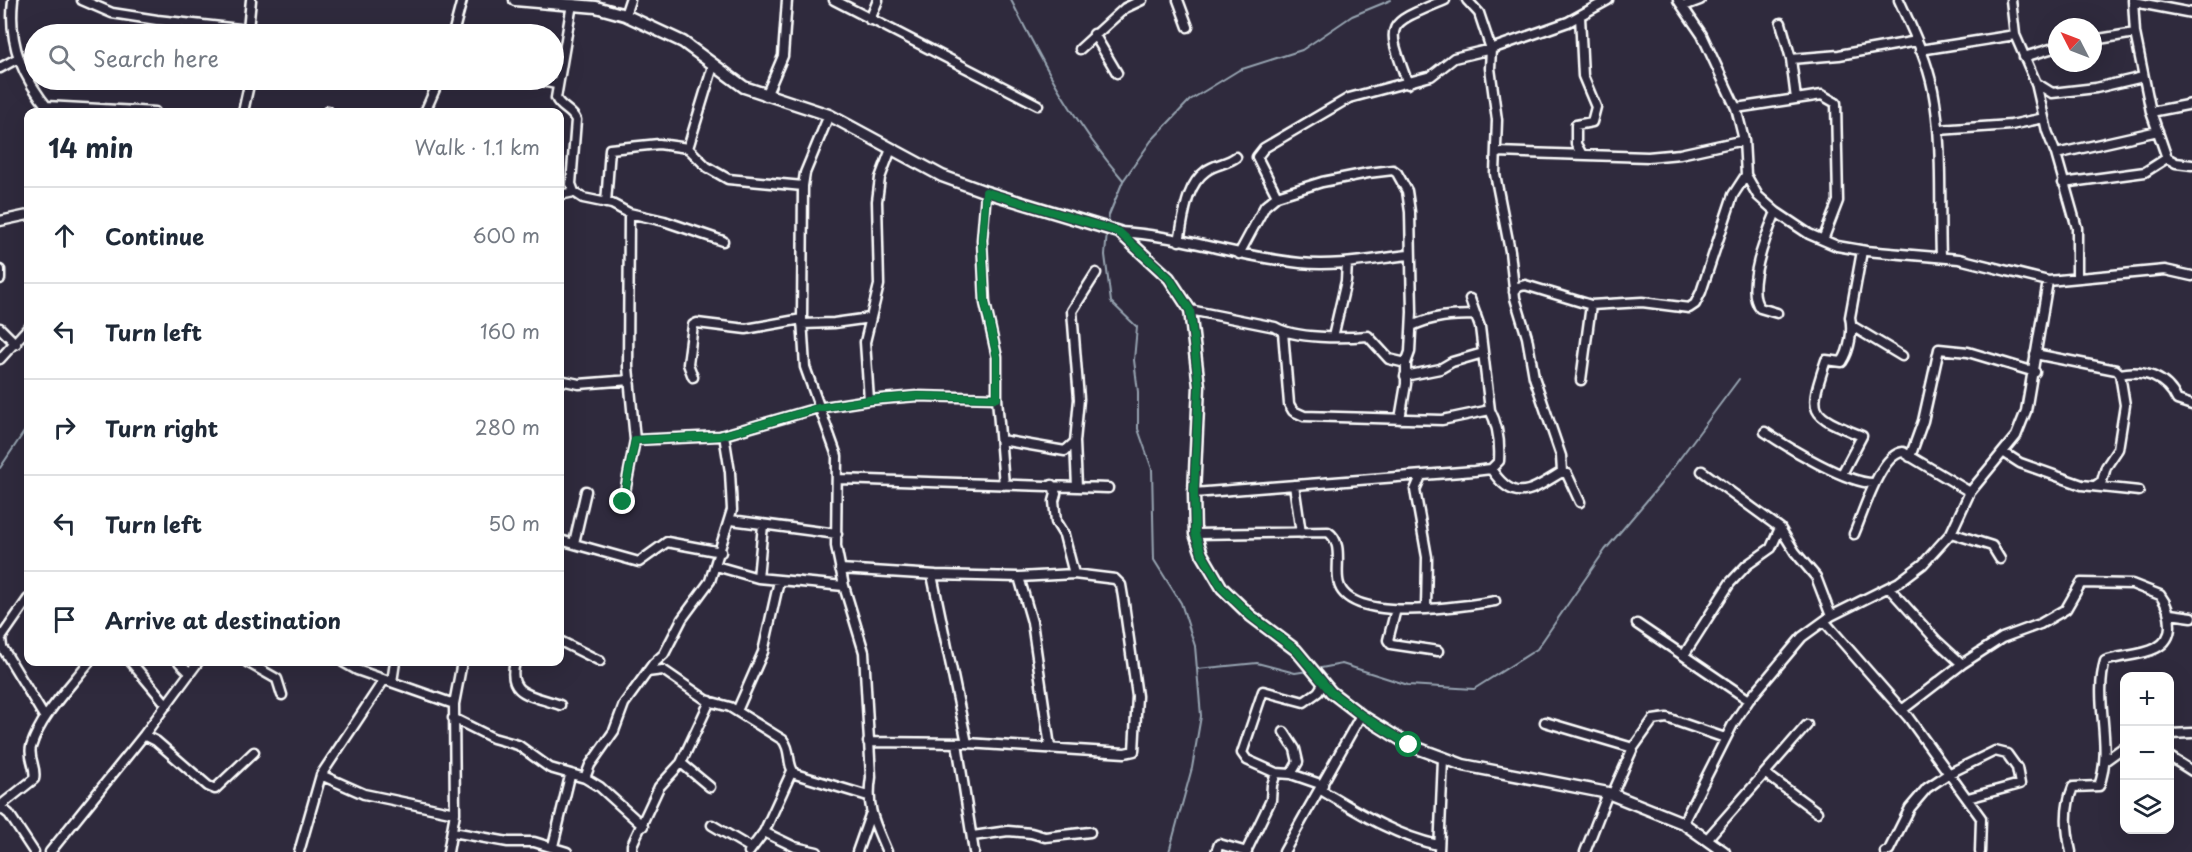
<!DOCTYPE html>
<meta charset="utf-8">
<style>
:root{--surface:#fff;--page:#f6f6f7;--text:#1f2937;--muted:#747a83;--line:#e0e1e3}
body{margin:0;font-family:"Playpen Sans",sans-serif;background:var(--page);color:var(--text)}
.controls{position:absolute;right:18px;bottom:18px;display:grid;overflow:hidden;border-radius:12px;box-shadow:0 6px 24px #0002}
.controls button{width:54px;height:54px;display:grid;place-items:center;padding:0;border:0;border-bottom:2px solid var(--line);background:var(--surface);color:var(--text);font:30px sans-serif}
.compass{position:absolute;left:2048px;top:18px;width:54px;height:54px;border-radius:50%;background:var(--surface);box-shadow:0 6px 24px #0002;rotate:312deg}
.stop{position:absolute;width:18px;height:18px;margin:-14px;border:4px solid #0b8043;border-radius:50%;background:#fff}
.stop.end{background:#0b8043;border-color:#fff;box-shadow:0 2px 6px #0008}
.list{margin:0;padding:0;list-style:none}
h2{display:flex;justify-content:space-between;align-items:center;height:78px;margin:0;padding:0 24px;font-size:26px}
h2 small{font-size:20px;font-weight:400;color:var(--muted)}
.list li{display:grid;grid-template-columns:39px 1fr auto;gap:18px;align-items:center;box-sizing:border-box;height:96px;padding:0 24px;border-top:2px solid var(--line)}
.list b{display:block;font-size:22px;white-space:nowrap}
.list em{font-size:20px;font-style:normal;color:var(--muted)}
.icon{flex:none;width:33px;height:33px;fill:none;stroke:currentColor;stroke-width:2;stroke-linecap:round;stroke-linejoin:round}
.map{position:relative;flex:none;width:2192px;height:852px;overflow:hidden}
.search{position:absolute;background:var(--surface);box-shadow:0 6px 24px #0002;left:24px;top:24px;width:540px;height:66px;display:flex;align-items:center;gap:15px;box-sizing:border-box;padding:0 21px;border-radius:33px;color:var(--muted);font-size:22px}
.panel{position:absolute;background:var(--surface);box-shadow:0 6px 24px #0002;left:24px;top:108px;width:540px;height:558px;border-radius:12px}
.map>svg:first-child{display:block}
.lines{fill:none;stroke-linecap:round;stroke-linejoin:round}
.stream{stroke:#97a4b1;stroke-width:2}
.minor-casing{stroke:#fff;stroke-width:13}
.tertiary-casing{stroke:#fff;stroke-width:15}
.minor{stroke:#2f2a3d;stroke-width:8}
.tertiary{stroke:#2f2a3d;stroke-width:10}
.route{stroke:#0b8043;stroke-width:8}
</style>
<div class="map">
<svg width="2192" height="852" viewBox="0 0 2192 852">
<rect width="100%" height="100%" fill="#2f2a3d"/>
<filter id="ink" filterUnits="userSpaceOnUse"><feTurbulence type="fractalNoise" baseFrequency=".0167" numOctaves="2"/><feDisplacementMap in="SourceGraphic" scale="12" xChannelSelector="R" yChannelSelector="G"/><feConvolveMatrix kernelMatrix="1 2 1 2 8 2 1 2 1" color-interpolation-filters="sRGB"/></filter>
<g filter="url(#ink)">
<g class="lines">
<path class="stream" d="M1011,0C1043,64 1076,126 1123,180
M1108,224L1109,215L1123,181L1151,141L1190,100L1239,70L1302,50L1352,16L1391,0
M1107,232L1105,255L1111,302L1137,327L1134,360L1138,392V429L1152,469L1154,560L1181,603L1195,646L1201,716L1192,768L1169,852
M0,468L28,426
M1197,669L1257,663L1295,673L1308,671
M1316,669L1342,664L1408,685L1474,689L1537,649L1605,550L1660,485L1739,379"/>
<defs>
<path id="minor" d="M13,0C8,45 23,78 51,112
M82,0L112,13L157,20L276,33L324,34
M834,0L1038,105
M1178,0L1188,27
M1467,0L1479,13L1491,49L1490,68L1497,120L1495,174L1510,251L1515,298L1527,337L1534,377L1561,456L1562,472L1567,474L1580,502
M1678,0L1702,35L1736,108L1744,140L1746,175L1758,196L1776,212L1809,234L1837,246L1866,251L1959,259L2048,281L2165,270L2192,276
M1899,0C1912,29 1927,59 1933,90C1943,141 1939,204 1941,256
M2011,0L2015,35L2036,83L2047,131L2056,154L2077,228V278
M2133,0L2135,33L2151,112L2167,158L2176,163L2192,165
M2134,2L2192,13
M572,4L556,98C560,108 572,110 576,120L571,184L574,192L583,198L612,204L629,213L664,221L723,241
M1684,6L1700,0
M625,15L630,0
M1580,16L1583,76L1596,107L1592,122L1576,125V144L1581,153
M870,20L878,0
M1781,23L1791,59L1796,99
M248,29L251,0
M453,34L462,0
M1094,34L1117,73
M2093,40L2135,33
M1080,49L1125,8L1142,0
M1920,50L2015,35
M2024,57L2057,47
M1791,59L1839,55L1917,41
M0,68L18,58
M536,80L556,84
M2036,83L2052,93L2096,88L2143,77
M1408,84C1386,22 1383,26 1445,0
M766,96L783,56L787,0
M46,106L155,112
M1736,108L1822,95L1836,103L1838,201L1823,240
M243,112L250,80
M327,112L328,111
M425,112L439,80
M2151,112L2192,104
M829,115L805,173L803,186L802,319L805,367L837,456L836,546L844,586L864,652L871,777C866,809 875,823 887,852
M1938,130L2011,125L2044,118
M688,148L713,66
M1497,152L1648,157L1680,154L1744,140
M2056,154L2158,131
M2063,183L2145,172L2167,158
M986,192L982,240L985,303L997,357V398L1004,485
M560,195L574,192
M1277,196L1257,157L1264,148L1349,98L1431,76L1454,58L1491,49L1568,22L1608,0
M606,203L610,149L659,144L688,148L707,167L728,179L803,186
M1776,212C1767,233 1744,290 1760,308L1777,313
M0,221L28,215
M1119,232C1180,235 1239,257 1300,263C1336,267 1373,259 1409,255
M1179,241C1184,218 1185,186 1206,171C1215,164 1227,164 1236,157
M1239,254L1265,206L1277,196L1322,182L1368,173L1393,170L1397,173L1407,191L1410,212L1412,312L1410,352L1406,363V384L1400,419
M0,270V279
M1514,292L1518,287L1525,285L1591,305L1642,302L1689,308L1695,304L1701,292L1733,195L1746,175
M1190,310L1275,327C1295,339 1344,338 1368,336L1389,359L1406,363
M802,324L834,323L870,318
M1412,326C1433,316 1452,315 1476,315
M1852,326L1902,356
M0,328L16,344
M1283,332L1289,404L1293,411L1304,416L1442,420L1490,410
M1333,337L1346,281L1347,263
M2035,354L2116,370L2120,374C2143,369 2167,377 2177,400L2192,405
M0,359L28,328
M1405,376L1440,369L1452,362L1483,353
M693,377L688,364L693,325L697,323L746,329L802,319
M560,380L579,384L630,380
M1581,380L1591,305
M869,400L865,342L879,285L877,201L880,178L891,149
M1765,432C1787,447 1848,484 1874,483
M635,440L720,436L818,408L869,400L917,396L997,398
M1001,440L1065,451L1075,442L1079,399L1072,311L1096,273
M1075,442L1077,487
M2003,452L2020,463L2082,485L2139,491
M1910,457L1923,421L1939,349L1968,352L2035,372
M1491,469C1515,505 1530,491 1562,472
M1702,471L1780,528L1795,552L1816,577L1831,616
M1842,474L1862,436C1808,414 1808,414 1826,360L1842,362C1850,350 1853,330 1850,317L1862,251
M1421,476L1415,490L1427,557L1426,609
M839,479L1108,488
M1052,485L1056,494L1054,501L1056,522L1064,535L1074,574
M1294,485L1301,533
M2095,486L2102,481L2106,467L2118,449L2125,405L2120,374
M1194,493L1474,471L1491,469L1499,461C1500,444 1498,425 1490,410L1480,327L1470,299
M623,502L635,440L628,367L629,213
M731,520L837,534
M1951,533L1992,546L2000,559
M1195,534L1328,532C1343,542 1336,564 1338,579C1342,626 1464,606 1495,601
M1854,534C1863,514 1880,454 1903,452L1970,492
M560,540L639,562L667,542L721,552
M574,543L586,491
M716,566L758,578L844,586
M840,569L936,575L1019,577L1074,574L1115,579L1121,585L1123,597L1137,696L1134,751L1125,753L967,743L868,742
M932,575L967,743
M1019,577L1032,622L1050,747
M758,578L763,525
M1889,588L1937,641L1962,664
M28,599L1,638L2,647L45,718
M1396,609L1388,640L1391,644L1438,651
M2170,614L2192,617
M1824,621L1908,717L1981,818L1980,852
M1637,624L1749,700
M560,641L600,661
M1684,655L1730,583L1747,565L1771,548L1780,528
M131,662L167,705
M179,662L190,673
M247,662L277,679L282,695
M343,662L357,670L454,704
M515,662C506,696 533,695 560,705
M647,672L663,670L708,701L730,707L783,740C792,751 786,764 795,774L868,796
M392,682L395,662
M1902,710L1962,664L2002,638L2040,624L2066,609L2081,583L2132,584L2160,595C2167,604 2170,614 2170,626C2170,657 2126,653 2105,661C2093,702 2114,745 2099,786L2073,787C2064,809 2066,829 2071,852
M737,711L763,652L779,581
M453,718L493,738L518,745L550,768L585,778L600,787L643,826
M1545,722L1633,748
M2170,734L2192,733
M144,735L156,741L208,786L215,789L254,752
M957,743L974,852
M2170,757L2192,771
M2106,760L2124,747
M681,763L710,787
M1276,773L1247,760L1242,753L1263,691L1304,702L1318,692L1324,683
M1291,774L1323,785
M1766,774L1817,812
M321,775L364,794L455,813
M585,778L590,765L614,731L624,704L653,664L664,654L682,619L710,581L732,510L730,472L724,435
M1321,790C1358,812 1395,836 1438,845
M1612,795L1633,748L1653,720L1667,718L1725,738
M0,806L34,779C37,768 28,758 31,747C41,715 69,688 89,662
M0,807L9,814L34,852
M1683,823L1733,724L1749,700L1802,637L1831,616L1899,582L1923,564L1951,533L1970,492L2016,436L2026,411L2048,281
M712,825L751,848
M453,832L508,842H534L567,852
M764,832L795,847L817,852
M973,836L1008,831L1031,833L1045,837L1090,832
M1707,839L1807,725
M553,846L570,776
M50,852L144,735L198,662
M299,852L321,775L384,680
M448,852L455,813L454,704L462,662
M632,852V845L659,787L681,763L710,701
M749,852L764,832L792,771
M857,852L870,815
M1216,852L1219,844L1247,852
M1246,852L1271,800L1272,785L1276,773L1291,774L1298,762L1295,749L1284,732
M1284,852L1361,715
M1439,852L1443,759
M1585,852L1608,793
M1885,852L1889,850L1910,808L1927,788L1948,774L1995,751L2007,754L2017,768L2020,784L1968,798"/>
<path id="tertiary" d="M515,0L596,7L625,15L683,42L744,87L829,115L942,176L986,192L1119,232L1169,278L1190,310L1199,386L1194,493L1195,534L1202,554L1222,588L1251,616L1296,650L1331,692L1361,715L1409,745L1463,765L1608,793L1683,823L1724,852"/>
</defs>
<use href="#minor" class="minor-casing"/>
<use href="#tertiary" class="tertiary-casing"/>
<use href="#minor" class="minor"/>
<use href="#tertiary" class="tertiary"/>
</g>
</g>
<g class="lines" filter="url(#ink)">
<path class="route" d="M623,502L635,440L720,436L818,408L869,400L917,396L997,398V357L985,303L982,240L986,192L1119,232L1169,278L1190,310L1199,386L1194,493L1195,534L1202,554L1222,588L1251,616L1296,650L1331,692L1361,715L1409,745"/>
</g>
</svg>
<div class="controls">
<button>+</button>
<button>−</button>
<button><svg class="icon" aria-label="layers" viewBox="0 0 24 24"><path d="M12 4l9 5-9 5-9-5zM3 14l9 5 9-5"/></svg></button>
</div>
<svg class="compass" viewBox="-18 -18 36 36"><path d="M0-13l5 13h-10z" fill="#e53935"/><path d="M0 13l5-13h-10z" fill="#747a83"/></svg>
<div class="stop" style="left:1409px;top:745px"></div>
<div class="stop end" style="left:623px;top:502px"></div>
<div class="search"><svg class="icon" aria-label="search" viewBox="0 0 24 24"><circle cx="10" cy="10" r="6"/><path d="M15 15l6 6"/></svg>Search here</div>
<section class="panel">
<h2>14 min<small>Walk · 1.1 km</small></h2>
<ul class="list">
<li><svg class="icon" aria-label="ahead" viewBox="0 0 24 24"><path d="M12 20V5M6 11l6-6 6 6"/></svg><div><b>Continue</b></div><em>600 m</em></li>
<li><svg class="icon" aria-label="left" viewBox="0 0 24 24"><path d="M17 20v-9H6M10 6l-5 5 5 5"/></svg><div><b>Turn left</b></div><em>160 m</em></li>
<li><svg class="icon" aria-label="right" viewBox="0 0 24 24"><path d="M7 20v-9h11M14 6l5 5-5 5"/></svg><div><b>Turn right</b></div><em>280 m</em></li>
<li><svg class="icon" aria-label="left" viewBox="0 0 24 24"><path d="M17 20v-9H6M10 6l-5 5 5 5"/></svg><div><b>Turn left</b></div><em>50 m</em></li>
<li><svg class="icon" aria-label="arrive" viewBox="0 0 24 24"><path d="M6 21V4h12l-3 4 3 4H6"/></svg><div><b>Arrive at destination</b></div></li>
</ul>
</section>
</div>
